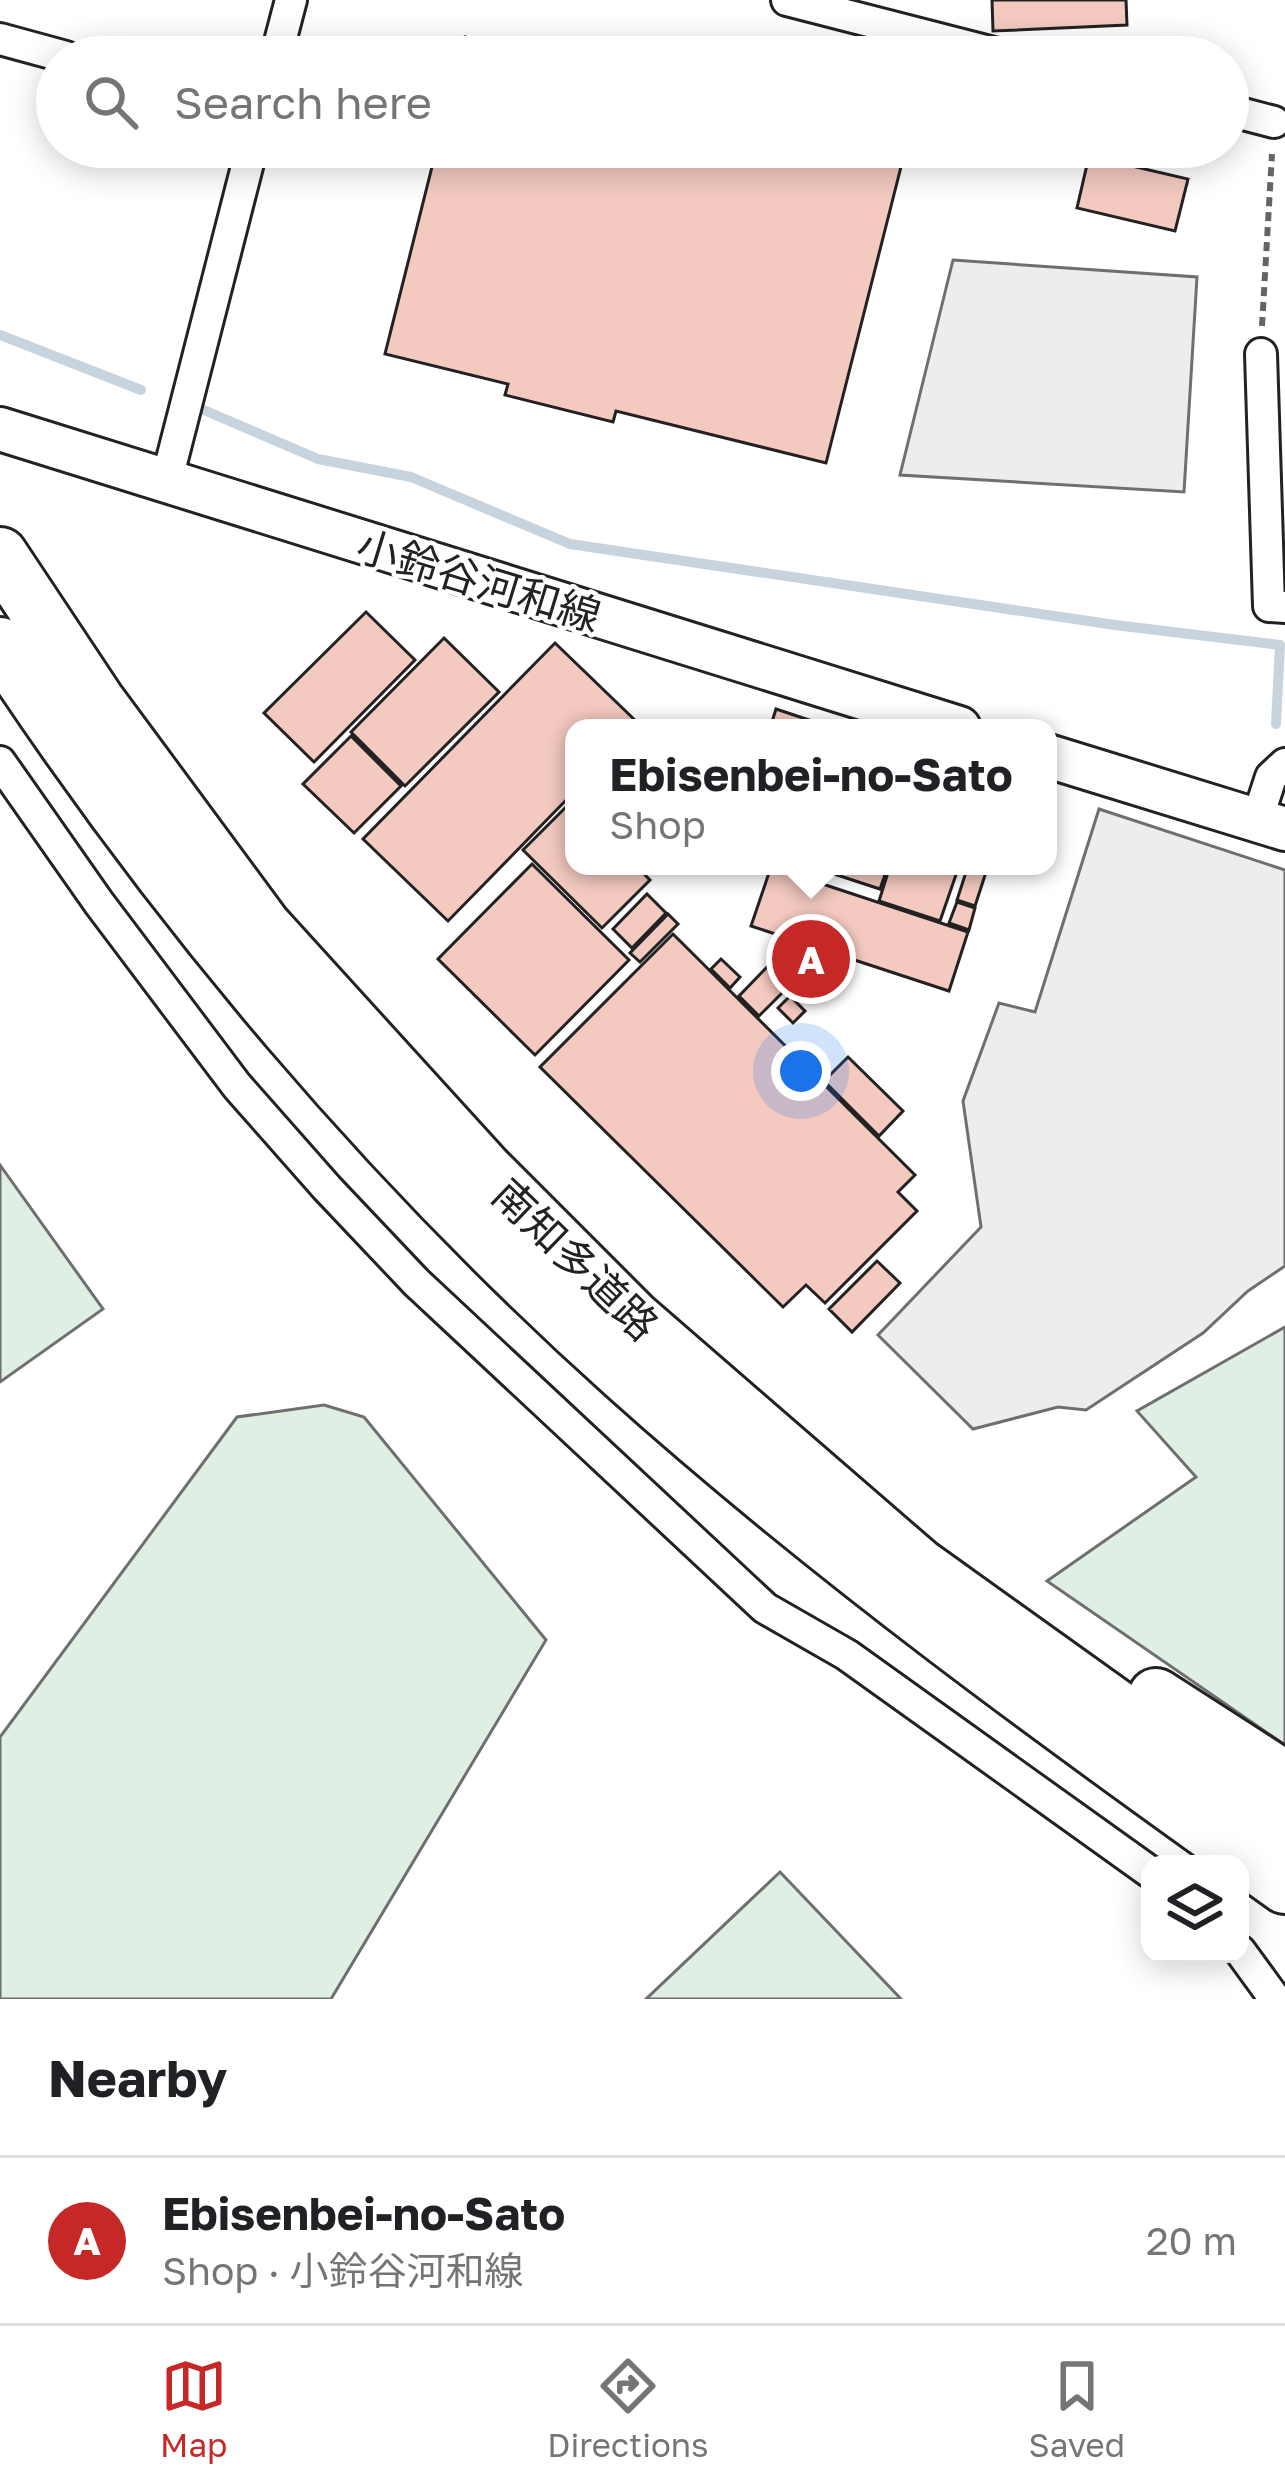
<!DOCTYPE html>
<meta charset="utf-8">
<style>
:root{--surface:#fff;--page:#f2f2f2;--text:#202124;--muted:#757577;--line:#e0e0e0;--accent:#c62828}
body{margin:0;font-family:"Golos Text","Noto Sans JP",sans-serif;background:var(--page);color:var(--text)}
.controls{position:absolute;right:36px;bottom:36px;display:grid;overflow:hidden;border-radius:24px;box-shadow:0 6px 30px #0003}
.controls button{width:108px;height:108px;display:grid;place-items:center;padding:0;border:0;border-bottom:3px solid var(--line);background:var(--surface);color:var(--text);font:60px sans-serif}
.you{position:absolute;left:801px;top:1071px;width:42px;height:42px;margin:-30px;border:9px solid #fff;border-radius:50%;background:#1a73e8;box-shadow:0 0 0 18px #1a73e833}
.badge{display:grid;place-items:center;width:78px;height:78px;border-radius:50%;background:var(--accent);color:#fff;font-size:39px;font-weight:700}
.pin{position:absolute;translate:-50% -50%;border:6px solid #fff;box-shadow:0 3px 12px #0006}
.popup{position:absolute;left:565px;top:719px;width:492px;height:156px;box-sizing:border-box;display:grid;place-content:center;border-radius:24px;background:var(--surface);filter:drop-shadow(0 3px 9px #0005);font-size:39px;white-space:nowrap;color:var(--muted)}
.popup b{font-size:45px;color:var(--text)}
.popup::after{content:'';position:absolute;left:50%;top:100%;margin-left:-24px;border:24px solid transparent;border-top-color:var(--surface)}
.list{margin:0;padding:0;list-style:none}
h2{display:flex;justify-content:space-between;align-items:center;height:156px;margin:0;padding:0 48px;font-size:51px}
h2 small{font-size:39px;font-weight:400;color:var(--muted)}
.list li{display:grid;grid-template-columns:78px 1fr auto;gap:36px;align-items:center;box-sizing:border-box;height:168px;padding:0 48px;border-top:3px solid var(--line)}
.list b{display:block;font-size:45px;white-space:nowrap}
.list p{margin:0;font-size:39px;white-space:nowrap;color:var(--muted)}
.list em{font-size:39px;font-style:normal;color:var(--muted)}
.icon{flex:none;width:66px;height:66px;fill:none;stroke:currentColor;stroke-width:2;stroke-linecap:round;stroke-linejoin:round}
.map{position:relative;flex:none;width:1285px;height:1999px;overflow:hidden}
.search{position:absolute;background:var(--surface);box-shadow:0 6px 30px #0003;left:36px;right:36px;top:36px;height:132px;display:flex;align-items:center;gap:30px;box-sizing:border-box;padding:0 42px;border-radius:66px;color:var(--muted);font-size:45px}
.sheet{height:324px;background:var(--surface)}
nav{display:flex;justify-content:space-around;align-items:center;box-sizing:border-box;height:168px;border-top:3px solid var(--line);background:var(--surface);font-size:33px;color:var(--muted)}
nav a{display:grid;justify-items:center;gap:6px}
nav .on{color:var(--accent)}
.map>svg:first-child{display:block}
.green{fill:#e0efe3;stroke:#6f6f6f;stroke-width:3}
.parking{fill:#ededed;stroke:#6f6f6f;stroke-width:3}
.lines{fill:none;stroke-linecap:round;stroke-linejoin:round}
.stream{stroke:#c7d3dd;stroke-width:10}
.building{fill:#f3c9c0;stroke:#222;stroke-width:3}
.street-casing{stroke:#222;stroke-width:36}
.secondary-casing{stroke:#222;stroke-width:48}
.highway-casing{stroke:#222;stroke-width:60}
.path{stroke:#646464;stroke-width:6;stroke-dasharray:9 6;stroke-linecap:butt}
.street{stroke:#fff;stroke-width:30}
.secondary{stroke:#fff;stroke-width:42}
.highway{stroke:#fff;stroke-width:54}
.labels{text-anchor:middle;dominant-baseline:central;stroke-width:9;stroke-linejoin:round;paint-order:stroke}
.street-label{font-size:42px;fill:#222;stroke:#fff}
</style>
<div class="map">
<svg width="1285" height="1999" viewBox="0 0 1285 1999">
<rect width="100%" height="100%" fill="#fff"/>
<path class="green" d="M0,1165L103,1309L0,1382Z
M1285,1327V1745L1047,1581L1196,1477L1137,1411Z
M324,1405L364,1417L546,1640L331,1999H0V1737L237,1417Z
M780,1872L901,1999H646Z"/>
<path class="parking" d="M953,260L1197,277L1184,492L900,475Z
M1099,809L1285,870V1266L1248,1291L1203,1333L1086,1410L1058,1407L973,1429L878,1335L981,1227L963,1101L999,1003L1035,1012Z"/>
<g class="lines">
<path class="stream" d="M0,335L141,390
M199,408L318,459L411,477L570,544L1115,625L1280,645L1276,724"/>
</g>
<path class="building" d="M992,0H1126L1127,25L993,31Z
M465,37L548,57H460Z
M437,147H906L826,463L616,411L613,422L505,395L508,384L385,354Z
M1089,156L1188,179L1175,231L1077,208Z
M366,612L415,660L314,762L264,713Z
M444,638L499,692L405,786L351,732Z
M555,643L640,725L637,728H574V792L448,921L363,839Z
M776,709L833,728H770Z
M351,736L401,786L354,833L303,784Z
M571,802L574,805V866H636L650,880L602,928L523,850Z
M532,864L629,960L535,1055L438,959Z
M837,866H888L880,889L834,874Z
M890,866H959L940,921L879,901Z
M968,866H988L975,906L957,900Z
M771,867L968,932L949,991L751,926Z
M647,894L666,913L632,948L613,929Z
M957,902L975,908L969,930L949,923Z
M668,914L678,924L640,962L630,953Z
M673,934L915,1175L898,1192L917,1211L825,1303L806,1285L783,1307L540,1067Z
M721,959L740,977L730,988L711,969Z
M767,967L788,987L759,1016L739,996Z
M790,996L805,1011L793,1023L778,1008Z
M848,1057L903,1111L879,1136L824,1081Z
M877,1261L900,1283L852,1332L829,1309Z"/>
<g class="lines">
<defs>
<path id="street" d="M787,0L1009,57
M0,39L66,57
M276,57L291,0
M1228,110L1274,122
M1261,354L1269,606L1285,607
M166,483L252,147
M0,762L99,903L237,1086L327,1188L416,1282L765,1608L847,1655L1150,1872
M1256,823L1271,777L1285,764
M1240,1951L1275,1999"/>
<path id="secondary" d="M0,429L959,728
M1048,756L1285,829"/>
<path id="highway" d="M0,555L97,701L264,927L485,1170L634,1319L919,1566L1285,1828
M0,645C175,911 388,1162 625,1375C831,1560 1059,1725 1285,1886
M1156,1696L1285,1779"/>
</defs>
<use href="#street" class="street-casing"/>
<use href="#secondary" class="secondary-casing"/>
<use href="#highway" class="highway-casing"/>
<path class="path" d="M1262,326L1272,154"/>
<use href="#street" class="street"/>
<use href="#secondary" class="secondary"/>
<use href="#highway" class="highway"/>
</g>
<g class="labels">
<g class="street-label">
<text transform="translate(479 580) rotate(17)">小鈴谷河和線</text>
<text transform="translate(576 1259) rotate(44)">南知多道路</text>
</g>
</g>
</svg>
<div class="controls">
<button><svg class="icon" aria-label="layers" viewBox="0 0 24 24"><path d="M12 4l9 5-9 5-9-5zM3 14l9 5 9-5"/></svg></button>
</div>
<div class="you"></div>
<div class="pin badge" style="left:811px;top:959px">A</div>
<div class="popup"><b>Ebisenbei-no-Sato</b>Shop</div>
<div class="search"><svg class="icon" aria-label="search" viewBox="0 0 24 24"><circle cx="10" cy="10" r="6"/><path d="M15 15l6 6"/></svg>Search here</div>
</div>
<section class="sheet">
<h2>Nearby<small></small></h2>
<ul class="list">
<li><span class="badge">A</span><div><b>Ebisenbei-no-Sato</b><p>Shop · 小鈴谷河和線</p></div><em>20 m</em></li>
</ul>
</section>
<nav>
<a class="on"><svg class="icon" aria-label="map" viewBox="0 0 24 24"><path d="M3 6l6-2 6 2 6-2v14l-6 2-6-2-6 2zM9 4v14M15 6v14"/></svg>Map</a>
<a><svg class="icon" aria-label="directions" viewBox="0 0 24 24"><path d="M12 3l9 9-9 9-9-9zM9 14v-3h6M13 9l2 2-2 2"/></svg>Directions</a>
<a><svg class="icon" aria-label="saved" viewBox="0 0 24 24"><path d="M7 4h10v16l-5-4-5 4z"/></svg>Saved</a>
</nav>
